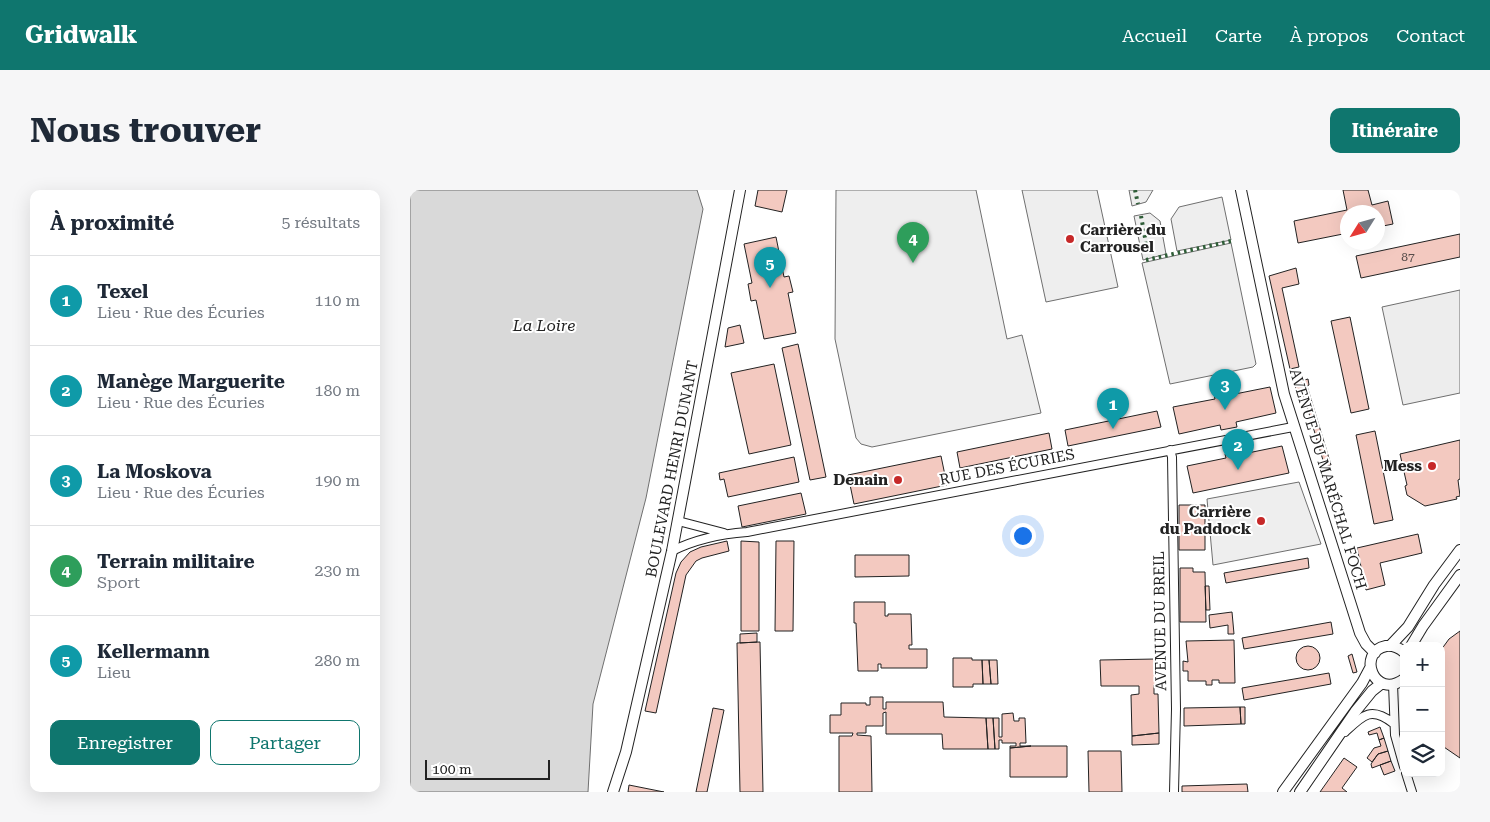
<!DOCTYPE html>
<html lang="fr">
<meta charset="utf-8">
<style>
:root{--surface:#fff;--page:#f6f6f7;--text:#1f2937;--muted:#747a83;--line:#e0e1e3;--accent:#0f766e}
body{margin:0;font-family:"Roboto Serif",serif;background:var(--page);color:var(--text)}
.controls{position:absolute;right:15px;bottom:15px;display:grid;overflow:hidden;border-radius:10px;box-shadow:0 5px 20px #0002}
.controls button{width:45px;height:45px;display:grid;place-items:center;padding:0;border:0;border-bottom:1px solid var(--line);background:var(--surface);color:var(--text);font:25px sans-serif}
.compass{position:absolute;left:930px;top:15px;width:45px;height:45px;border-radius:50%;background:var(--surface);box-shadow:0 5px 20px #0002;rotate:233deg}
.scale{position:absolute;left:15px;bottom:12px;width:125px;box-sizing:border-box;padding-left:5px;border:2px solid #222;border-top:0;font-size:14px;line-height:18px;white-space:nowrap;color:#222;-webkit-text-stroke:4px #fff;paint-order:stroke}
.you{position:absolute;left:612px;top:345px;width:18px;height:18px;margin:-12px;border:4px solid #fff;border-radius:50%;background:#1a73e8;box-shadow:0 0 0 8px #1a73e833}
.badge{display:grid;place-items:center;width:32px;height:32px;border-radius:50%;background:var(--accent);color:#fff;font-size:16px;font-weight:700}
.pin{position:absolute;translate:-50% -41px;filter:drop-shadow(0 1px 2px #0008)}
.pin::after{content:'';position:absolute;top:26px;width:18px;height:15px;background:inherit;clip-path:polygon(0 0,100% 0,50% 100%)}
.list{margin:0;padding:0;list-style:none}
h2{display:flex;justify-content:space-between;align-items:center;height:65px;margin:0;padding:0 20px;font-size:21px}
h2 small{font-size:16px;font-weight:400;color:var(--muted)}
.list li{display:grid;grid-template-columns:32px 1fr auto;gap:15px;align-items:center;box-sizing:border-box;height:90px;padding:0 20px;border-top:1px solid var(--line)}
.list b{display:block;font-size:19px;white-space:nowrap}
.list p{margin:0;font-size:16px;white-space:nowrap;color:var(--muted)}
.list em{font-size:16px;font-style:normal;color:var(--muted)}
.actions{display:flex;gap:10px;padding:15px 20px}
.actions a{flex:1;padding:11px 0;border:1px solid var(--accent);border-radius:10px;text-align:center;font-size:18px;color:var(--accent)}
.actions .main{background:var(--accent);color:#fff}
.icon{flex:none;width:28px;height:28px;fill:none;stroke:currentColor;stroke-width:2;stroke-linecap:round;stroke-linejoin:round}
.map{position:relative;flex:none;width:1050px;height:602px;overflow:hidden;border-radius:10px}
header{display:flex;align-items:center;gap:30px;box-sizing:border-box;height:70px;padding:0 25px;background:var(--accent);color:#fff}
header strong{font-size:24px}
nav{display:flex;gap:28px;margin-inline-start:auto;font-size:18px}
.intro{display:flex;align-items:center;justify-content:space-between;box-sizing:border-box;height:120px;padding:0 30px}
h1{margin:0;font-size:35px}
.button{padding:12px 22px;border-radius:10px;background:var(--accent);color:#fff;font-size:18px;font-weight:700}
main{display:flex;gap:30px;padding:0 30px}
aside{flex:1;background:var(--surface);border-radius:10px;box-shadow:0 5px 20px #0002}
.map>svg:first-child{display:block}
.green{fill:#eee;stroke:#6f6f6f}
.parking{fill:#ededed;stroke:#6f6f6f}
.water{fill:#d9d9d9;stroke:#6f6f6f}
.building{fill:#f3c9c0;stroke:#222}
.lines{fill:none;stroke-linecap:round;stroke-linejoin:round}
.street-casing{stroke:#222;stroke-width:10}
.secondary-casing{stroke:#222;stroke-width:12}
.street{stroke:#fff;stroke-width:8}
.secondary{stroke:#fff;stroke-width:10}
.hedge{stroke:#2f5e38;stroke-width:4;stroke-dasharray:2.5 4;stroke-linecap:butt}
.poi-dot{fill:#c62828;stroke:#fff;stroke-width:2}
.labels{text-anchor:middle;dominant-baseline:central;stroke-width:4;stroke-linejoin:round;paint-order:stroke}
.number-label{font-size:12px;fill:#564c4a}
.poi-label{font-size:15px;font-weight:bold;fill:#222;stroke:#fff;text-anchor:end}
.street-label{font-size:15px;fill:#222;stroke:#fff}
.water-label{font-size:16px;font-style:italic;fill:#222;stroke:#fff}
</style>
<header>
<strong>Gridwalk</strong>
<nav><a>Accueil</a><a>Carte</a><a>À propos</a><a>Contact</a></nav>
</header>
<div class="intro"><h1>Nous trouver</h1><a class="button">Itinéraire</a></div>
<main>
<aside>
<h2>À proximité<small>5 résultats</small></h2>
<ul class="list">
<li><span class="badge" style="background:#0f9aa8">1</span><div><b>Texel</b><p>Lieu · Rue des Écuries</p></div><em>110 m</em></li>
<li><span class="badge" style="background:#0f9aa8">2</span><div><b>Manège Marguerite</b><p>Lieu · Rue des Écuries</p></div><em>180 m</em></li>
<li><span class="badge" style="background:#0f9aa8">3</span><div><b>La Moskova</b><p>Lieu · Rue des Écuries</p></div><em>190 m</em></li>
<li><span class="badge" style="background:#2e9e5b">4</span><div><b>Terrain militaire</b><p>Sport</p></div><em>230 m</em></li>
<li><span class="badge" style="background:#0f9aa8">5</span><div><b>Kellermann</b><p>Lieu</p></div><em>280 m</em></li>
</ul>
<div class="actions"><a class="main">Enregistrer</a><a>Partager</a></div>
</aside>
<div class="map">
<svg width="1050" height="602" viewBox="0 0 1050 602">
<rect width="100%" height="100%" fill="#fff"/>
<path class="green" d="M426,0H566L597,149L612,145L631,223L462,257L451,254L446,248L425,149Z
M612,0H687L708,97L636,112Z
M719,0H743L736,12L722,16Z
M812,7L821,50L767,61L761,29L769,17Z
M740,23L750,31L756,64L733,70L724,26Z
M889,292L911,354L803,375L797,309Z"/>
<path class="parking" d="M821,53L846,174L843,177L760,194L732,73Z
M1050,100V203L993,215L972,117Z"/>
<path class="water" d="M0,0H287L293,19L236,308L183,514L178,602H0Z"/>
<path class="building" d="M348,0H377L372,22L345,16Z
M933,0H958L962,15L978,11L983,34L968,37V22H938V43L888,53L884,31L937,20Z
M1050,44V67L951,88L946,66Z
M366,47L374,87L379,86L383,102L378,103L386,143L354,149L346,110L341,111L338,94L342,93L334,54Z
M886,78L889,94L872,98L889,177L880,179L859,86Z
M940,127L959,219L941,223L921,131Z
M330,135L334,153L315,157L318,138Z
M388,154L416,287L400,290L372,158Z
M364,174L381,255L339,264L321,183Z
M898,189L899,195L897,196L921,275L915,277L892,200L887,202L884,193Z
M860,197L866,223L826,232L827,237L811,240L810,235L769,244L763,217L805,209L804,204L819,200L820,205Z
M747,221L751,237L658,256L655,240Z
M965,241L983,330L964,334L946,245Z
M639,243L642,259L550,278L547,262Z
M1050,250V289L1048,290L1050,306L1046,307L1047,309L1015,316L997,305L995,296L997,295L990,264Z
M872,256L879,283L783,303L777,276L816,268L815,264L827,262L828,265Z
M531,266L537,295L444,314L438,285Z
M384,267L389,292L318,307L314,289L310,290L309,283Z
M391,303L396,324L332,337L328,316Z
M769,315H795V360H769Z
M1008,344L1012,363L970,373L975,395L956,400L947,358Z
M317,351L319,361L292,368L286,371L276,385L246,523L235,521L266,383L271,372L280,362L291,357Z
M331,351L349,352V441H331Z
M366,351H384L383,441H365Z
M445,365H499V386L445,387Z
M898,368L899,378L816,393L814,383Z
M770,378H783V382H795L796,432H770Z
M795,396H799L800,420H796Z
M444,412H475V426H478V424H501L502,455H499V459H517V478H471V474H468V481H448L446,433H444Z
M822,422L824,444H818V435L800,438L799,425Z
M921,432L923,444L834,459L832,448Z
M1050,441V568L1031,555V460L1039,449Z
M347,443V452L330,453V444Z
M824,450L825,493H809V490H802V495H796V491H778V481H773V471L778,472L776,451Z
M350,452L353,602H330L327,453Z
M886 468a12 12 0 1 1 24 0a12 12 0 1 1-24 0Z
M942,464L947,482L943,483L938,466Z
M543,468H562V470H572L573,494H563V497H543Z
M746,469V495H744V504H748L749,543L722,546L721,505L729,504V496H691L690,470Z
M572,470H579L581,494H573Z
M579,470H587L588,494H581Z
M919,483L921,494L834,510L832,498Z
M460,507H473V519H476V512H533L534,527L576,528L578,559H533L532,544H476V522L473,523V536H456V543H447V545L461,546L462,602H429V546H442L443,543H420V525H431V513H456V515H460Z
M830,517H835V534H831Z
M830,517L831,534L774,536V518Z
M303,518L314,520L297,602H286Z
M603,523L604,531H609V528H615L616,553H610V556H621L600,558V556H606V553H592V550H589V559H585L583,528H589V547H592V524Z
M576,528H583L585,559H578Z
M970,537L974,548L969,550L967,543L959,545L958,542Z
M749,543V554L722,555V546Z
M974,548L978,561L968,564L962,572L957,568L964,558L971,556L969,550Z
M621,556H657V587H600V558Z
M678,561H711L712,602H679Z
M978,561L981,571L962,578L961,574L968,564Z
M934,568L947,577L932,598L937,602H910Z
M981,571L985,581L974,585L970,575Z
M837,594L838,602H772V596Z
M219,595L254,602H218Z"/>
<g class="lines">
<defs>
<path id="street" d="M760,260L762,267L766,519L764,602
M268,331L314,343
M262,361C286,349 310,344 337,342L883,237
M983,494L985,545L994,577
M935,542C953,525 961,516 983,533
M996,583L1002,602"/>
<path id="secondary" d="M831,0L874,204L950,443L956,454L965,463
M980,456L998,437L1024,395L1050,360
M1001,456L1013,436L1050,385
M994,462C989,458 983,455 976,456C946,462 964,511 994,489
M203,602L216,562L262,361L330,0
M873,602L952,493L960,478
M890,602L945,522L962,501L972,493"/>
</defs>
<use href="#street" class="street-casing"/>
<use href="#secondary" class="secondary-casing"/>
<use href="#street" class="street"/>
<use href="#secondary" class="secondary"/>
<path class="hedge" d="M725,0L728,14
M731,26L738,64
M736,70L821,51"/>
</g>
<g class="poi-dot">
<circle cx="660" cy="49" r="5"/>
<circle cx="1022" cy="276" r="5"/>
<circle cx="488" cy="290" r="5"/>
<circle cx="851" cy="331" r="5"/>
</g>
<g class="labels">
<g class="number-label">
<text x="998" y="67">87</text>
</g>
<g class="poi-label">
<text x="670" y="40" text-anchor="start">Carrière du<tspan x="670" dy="17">Carrousel</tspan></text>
<text x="1012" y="276">Mess</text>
<text x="478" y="290">Denain</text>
<text x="841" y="322">Carrière<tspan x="841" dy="17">du Paddock</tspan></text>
</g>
<g class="street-label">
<text transform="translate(597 277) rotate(-11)">RUE DES ÉCURIES</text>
<text transform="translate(262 279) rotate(-79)">BOULEVARD HENRI DUNANT</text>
<text transform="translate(918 289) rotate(73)">AVENUE DU MARÉCHAL FOCH</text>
<text transform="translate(750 431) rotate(-91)">AVENUE DU BREIL</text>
</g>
<g class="water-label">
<text x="134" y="135">La Loire</text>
</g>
</g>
</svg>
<div class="controls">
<button>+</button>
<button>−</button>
<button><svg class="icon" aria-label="layers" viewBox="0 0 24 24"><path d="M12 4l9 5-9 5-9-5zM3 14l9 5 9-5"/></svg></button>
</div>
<svg class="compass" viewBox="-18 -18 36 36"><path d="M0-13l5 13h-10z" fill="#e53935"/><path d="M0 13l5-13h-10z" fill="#747a83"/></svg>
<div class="scale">100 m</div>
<div class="you"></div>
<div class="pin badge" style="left:703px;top:239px;background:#0f9aa8">1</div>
<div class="pin badge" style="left:828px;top:280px;background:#0f9aa8">2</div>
<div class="pin badge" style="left:815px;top:220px;background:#0f9aa8">3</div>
<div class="pin badge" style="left:503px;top:73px;background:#2e9e5b">4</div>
<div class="pin badge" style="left:360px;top:98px;background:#0f9aa8">5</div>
</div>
</main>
